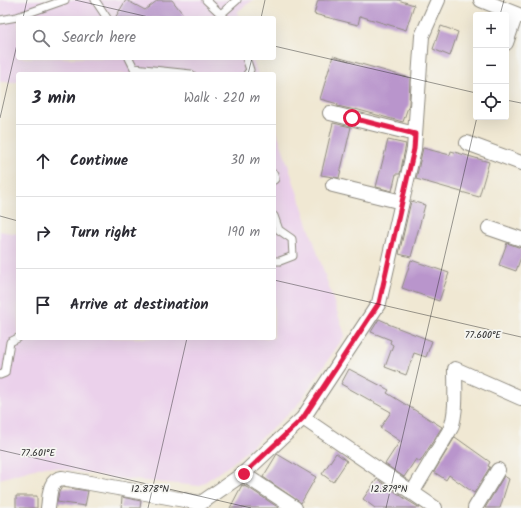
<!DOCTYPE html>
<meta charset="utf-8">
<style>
:root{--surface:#fff;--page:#f7f7f7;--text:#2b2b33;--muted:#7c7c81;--line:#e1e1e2}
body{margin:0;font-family:Kalam,sans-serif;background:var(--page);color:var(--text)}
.controls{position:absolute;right:12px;top:12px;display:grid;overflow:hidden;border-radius:4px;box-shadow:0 4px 16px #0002}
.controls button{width:36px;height:36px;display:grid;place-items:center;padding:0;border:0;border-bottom:1px solid var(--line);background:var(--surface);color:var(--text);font:20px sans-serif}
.stop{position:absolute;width:12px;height:12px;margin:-9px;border:3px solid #e11d48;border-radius:50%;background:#fff}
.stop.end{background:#e11d48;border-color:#fff;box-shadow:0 1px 4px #0008}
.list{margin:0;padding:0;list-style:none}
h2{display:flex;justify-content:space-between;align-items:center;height:52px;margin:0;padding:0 16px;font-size:17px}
h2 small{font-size:13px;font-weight:400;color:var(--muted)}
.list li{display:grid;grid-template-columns:26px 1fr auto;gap:12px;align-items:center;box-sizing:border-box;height:72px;padding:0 16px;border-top:1px solid var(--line)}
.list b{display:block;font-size:15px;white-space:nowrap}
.list em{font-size:13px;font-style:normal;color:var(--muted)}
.icon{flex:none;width:22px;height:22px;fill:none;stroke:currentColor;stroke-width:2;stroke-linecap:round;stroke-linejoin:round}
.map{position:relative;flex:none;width:521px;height:508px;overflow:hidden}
.search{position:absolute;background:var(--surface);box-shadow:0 4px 16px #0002;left:16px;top:16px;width:260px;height:44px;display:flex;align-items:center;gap:10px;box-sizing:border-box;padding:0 14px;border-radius:4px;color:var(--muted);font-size:15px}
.panel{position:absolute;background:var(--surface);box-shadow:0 4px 16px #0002;left:16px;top:72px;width:260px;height:268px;border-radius:4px}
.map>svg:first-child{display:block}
.built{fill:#ebd1eb}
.building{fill:#b995cc}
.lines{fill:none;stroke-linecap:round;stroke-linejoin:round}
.lane-casing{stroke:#8e8a7f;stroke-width:9}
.street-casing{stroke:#8e8a7f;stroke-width:16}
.lane{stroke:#fff;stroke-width:7}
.street{stroke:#fff;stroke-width:14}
.route{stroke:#e11d48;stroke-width:5}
.ticks{fill:none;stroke:#2b2b2b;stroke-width:1;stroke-opacity:0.45}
.ticks-label{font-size:10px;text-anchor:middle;fill:#2b2b2b;stroke:#f6f6f2;stroke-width:3.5;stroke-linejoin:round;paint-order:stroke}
</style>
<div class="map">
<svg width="521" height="508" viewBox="0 0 521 508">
<rect width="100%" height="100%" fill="#f6f6f2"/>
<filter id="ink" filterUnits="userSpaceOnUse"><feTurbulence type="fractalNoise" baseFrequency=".025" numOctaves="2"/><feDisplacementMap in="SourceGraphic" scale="8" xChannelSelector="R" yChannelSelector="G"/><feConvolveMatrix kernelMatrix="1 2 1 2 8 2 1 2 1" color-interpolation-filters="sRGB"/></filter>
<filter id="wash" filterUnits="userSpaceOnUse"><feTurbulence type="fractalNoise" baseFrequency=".012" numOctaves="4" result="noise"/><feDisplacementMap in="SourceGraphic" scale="16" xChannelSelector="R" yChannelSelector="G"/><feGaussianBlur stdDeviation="0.9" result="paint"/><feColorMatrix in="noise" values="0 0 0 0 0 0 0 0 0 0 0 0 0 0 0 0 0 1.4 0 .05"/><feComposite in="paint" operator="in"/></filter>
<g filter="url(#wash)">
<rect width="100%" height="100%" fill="#f0e8d3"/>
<path class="built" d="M0,0H253L237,12L239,18H18V58H252L258,74H18V82H0Z
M274,123L345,335L296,407L230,465L199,486L114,478L45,466L0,479V231L18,234V338H274Z"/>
<g id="blocks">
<path class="building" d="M126,0L145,10L158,0H172L186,18H115Z
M318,0H398L414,5L406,30L360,16L358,25L314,14Z
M441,26L458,32L450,56L433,49Z
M333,56L410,78L409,104L403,122L355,109V110L337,106L338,104L320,99Z
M333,123L351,127L339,178L321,175Z
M388,140L406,144L400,174H396L392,191L376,187Z
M423,148L450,155L451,151L489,162L479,197L416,179Z
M411,201L425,205L411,257L399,254Z
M507,243L521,248V257L516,271L499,265Z
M411,260L449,273L439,301L402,288Z
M379,319L388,323V324L432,341L426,357L414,353L406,375L385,367L393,345L390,343L391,340L371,332Z
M349,369L389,390L387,393L442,427L420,462L416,459L404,477L385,464L400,441L380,428L391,412L341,384Z
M455,437L490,462L488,466L490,467L474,493L449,475L446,480L434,472Z
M336,453L347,461L333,482L322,474Z
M277,454L316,477L301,503L263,477Z
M504,476L509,479L500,508H485Z
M377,479L407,500L420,508H375L363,499Z
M242,485L252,490L279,508H230Z
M62,487L88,491L85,506L57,502L59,492Z
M16,496H37V508H16Z
M122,497L141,501L140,508H121Z"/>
</g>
</g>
<g filter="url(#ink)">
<use href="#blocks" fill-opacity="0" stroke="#8e8a7f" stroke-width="1"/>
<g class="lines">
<defs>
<path id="lane" d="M95,0L107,18
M206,0L225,18
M221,14L237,0
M0,20L17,17L65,0
M129,58L137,74
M246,58L250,70L247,74
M134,68L191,74
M274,174L275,179L274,180
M274,216L279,230L292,239L293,256L280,261H274
M0,375L5,373L10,342L18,338"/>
<path id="street" d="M481,0L521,16
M506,43L516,14
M330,113L415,134
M467,143L521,163
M333,185L402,202
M489,228L521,239
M303,418L435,508
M243,474L295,508
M412,493L451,428C457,410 455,388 455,369L521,398
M48,508C50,497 48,480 62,478L201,503L243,474L303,418L379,303L414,149L422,36L438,0
M475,508L498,470"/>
</defs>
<use href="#lane" class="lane-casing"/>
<use href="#street" class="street-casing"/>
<use href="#lane" class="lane"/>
<use href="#street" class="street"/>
</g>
</g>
<g class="lines" filter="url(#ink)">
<path class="route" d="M244,474L303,418L379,303L414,149L415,134L352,118"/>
</g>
<path class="ticks" d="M75,0L153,18M500,15L504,0M23,18L27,0M261,18L265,0M274,46L476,93M248,74L252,58M506,100L521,103M0,118L18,40M0,216L18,221M274,280L521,337M0,450L251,508M148,508L187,338M386,508L477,117"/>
<g class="ticks-label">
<text x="483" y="338">77.600°E</text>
<text x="38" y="456">77.601°E</text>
<text x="150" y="492">12.878°N</text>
<text x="389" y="492">12.879°N</text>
</g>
</svg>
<div class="controls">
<button>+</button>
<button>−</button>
<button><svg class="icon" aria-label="locate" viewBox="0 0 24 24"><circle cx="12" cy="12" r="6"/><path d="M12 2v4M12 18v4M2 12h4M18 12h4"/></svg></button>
</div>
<div class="stop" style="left:352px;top:118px"></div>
<div class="stop end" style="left:244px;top:474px"></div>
<div class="search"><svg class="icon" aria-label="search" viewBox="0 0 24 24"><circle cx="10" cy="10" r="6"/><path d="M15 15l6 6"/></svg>Search here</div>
<section class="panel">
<h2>3 min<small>Walk · 220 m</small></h2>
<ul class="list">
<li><svg class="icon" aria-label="ahead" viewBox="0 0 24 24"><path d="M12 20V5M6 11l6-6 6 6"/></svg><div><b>Continue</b></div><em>30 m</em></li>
<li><svg class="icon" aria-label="right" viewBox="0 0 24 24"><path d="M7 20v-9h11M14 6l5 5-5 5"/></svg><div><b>Turn right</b></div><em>190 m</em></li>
<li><svg class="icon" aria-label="arrive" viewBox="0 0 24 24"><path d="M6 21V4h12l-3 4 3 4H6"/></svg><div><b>Arrive at destination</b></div></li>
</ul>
</section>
</div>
